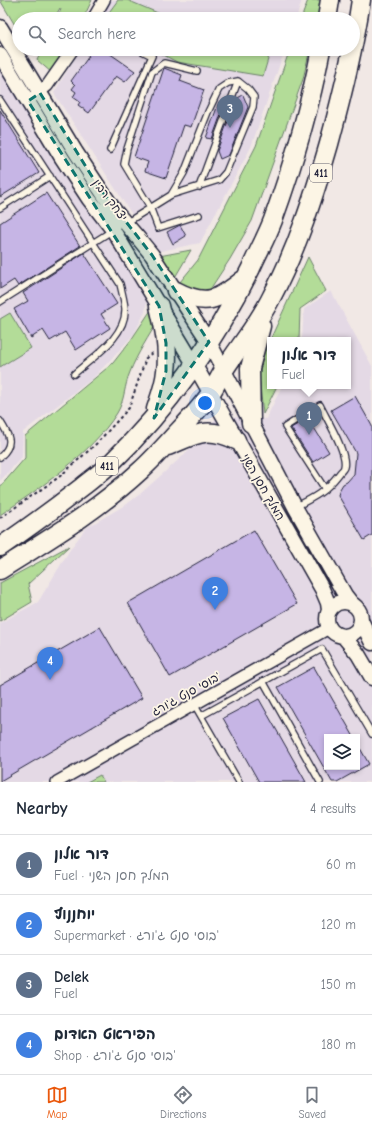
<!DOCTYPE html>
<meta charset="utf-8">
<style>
:root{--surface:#fff;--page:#f6f6f7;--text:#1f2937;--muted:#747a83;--line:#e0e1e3;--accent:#ea580c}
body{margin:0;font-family:"Comic Neue","Playpen Sans Hebrew",sans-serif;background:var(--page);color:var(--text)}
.controls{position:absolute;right:12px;bottom:12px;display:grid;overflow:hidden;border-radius:0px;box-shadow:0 2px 6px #0003}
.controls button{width:36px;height:36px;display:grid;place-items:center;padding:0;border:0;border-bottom:1px solid var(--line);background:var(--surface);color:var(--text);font:20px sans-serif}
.you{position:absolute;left:205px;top:403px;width:14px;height:14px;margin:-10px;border:3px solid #fff;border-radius:50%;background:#1a73e8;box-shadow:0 0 0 6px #1a73e833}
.badge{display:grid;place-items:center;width:26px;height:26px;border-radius:50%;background:var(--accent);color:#fff;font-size:13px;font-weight:700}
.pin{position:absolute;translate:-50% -33px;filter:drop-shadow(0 1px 2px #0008)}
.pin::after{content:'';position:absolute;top:21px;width:14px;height:12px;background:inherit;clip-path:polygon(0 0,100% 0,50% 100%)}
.popup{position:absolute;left:267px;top:337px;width:84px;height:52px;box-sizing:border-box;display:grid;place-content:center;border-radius:0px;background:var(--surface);filter:drop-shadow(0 1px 3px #0005);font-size:13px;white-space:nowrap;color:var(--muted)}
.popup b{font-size:15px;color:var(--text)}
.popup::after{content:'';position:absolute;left:50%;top:100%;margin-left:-8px;border:8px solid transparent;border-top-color:var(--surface)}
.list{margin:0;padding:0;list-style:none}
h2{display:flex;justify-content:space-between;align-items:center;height:52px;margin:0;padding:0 16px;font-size:17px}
h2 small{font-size:13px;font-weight:400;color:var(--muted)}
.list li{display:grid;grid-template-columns:26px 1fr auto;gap:12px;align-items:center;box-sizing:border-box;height:60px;padding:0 16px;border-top:1px solid var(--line)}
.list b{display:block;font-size:15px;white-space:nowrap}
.list p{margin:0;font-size:13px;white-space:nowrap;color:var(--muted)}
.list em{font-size:13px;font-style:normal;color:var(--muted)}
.icon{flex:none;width:22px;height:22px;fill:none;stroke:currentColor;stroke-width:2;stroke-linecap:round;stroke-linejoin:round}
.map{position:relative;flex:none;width:372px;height:782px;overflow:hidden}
.search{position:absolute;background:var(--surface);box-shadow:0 2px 6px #0003;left:12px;right:12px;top:12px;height:44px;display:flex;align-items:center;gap:10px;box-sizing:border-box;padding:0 14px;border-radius:22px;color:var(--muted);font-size:15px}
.sheet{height:292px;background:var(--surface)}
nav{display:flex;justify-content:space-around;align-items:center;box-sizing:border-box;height:56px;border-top:1px solid var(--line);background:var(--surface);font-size:11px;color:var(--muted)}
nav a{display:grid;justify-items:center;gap:2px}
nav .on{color:var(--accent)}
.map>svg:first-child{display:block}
.built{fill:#e4d9e5;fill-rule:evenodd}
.green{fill:#b3dc98;stroke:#6a7f6a}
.building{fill:#c6b5e5;stroke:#22223b}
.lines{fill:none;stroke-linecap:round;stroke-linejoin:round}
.service-casing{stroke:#22223b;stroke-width:8}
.minor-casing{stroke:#22223b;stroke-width:14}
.tertiary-casing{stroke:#22223b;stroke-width:17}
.primary-casing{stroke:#22223b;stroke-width:21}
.path{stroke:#22223b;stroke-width:2;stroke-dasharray:3 3;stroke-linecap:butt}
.service{stroke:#fcf5e5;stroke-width:5.5}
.minor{stroke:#fcf5e5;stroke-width:11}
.tertiary{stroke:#fcf5e5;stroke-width:14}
.primary{stroke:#fcf5e5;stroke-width:18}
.marked{fill:#0f766e;fill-opacity:0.2;stroke:#0f766e;stroke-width:3;stroke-dasharray:8 5;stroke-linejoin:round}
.labels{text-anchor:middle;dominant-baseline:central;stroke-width:3.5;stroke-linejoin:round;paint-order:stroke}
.shield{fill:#fcf5e5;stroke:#63616e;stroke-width:1}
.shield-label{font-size:11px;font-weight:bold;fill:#22223b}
.street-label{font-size:12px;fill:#22223b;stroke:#fcf5e5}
</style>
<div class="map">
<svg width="372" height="782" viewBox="0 0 372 782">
<rect width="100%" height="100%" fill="#f1e8e5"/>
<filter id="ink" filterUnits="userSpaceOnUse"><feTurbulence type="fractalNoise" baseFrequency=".025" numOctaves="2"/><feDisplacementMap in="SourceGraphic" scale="8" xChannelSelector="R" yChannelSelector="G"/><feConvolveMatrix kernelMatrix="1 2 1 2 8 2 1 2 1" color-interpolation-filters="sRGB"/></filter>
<g filter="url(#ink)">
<path class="built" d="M110,0H302L296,19H99Z
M80,49H285L251,147L200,243L156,252L54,93Z
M0,68L148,295L145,312L134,334L116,354L93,378L23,432L22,457L0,481Z
M331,291L372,366V782H0V623L38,602L71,548L86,528L127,504L140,494L185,454L218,416L266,419L282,386H348V340H302L304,309ZM327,737H357V767H327Z"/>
<path class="green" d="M0,0H92L83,19H57L61,9L60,8L54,19H19V32Z
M118,0H127L172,19H104Z
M308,0H322L317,19H301Z
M43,49H66L52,73L37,60Z
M152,49H271L263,76L177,62Z
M290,49H310L303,79L252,221L230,259L207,294L193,293L180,282L198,260L256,146Z
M191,250L174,279L159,256Z
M308,257L326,291L300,309L299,340H270Z
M151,310L159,319C149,336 137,354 130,372C124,386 125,400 117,413C91,454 40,488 0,515V487L25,458V436L113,363L131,340Z
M10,313L31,348L0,367V319Z
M270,340V386H277L263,414L259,375L264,353Z
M69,546L28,584L32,602L0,621V583Z
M100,775L104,782H87Z"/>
<path class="building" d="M80,49H111L109,53L135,71L125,82L116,76L89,113L78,105L80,102L73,97L76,92L72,89L75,85L71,81L89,56Z
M164,68L182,75L180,81L204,90L191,127L184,125L166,178L145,171L148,162L134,157Z
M243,95L248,107L229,155L220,159L217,151L236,99Z
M219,102L225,103L212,139L206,138Z
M0,110L39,173L0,197Z
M46,193L80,246L18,286L14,280L0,289V223Z
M180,225L186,236L173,244L167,232Z
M84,253L117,304L101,314L110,328L76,350L65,332L50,341L43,330L31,338L14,309L28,301L23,293Z
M355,396L372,426V535L364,540L338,495L340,489L343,484L347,482L354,474L356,453L331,410Z
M308,418L329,452L313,462L291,428Z
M254,530L297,604L170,677L128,603Z
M100,627L142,698L0,781V685Z
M314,667L354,737H327V767H357V743L369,764L337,782H332L278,687Z
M259,699L306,782H259L223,718Z"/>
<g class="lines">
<defs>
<path id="service" d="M197,71L164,63L152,72L127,149L124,164L150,207L158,228L199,215
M0,100L120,284C122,292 124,300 125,308C127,336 93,357 74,374
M110,150L152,56L138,49
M199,187L238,81
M0,208L50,176
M126,223L171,195L219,180L226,172L253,107L254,97L248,89L238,81L228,83L219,89L208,112L184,173L171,195
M0,302L113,230
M0,421C9,435 15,444 0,457
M295,507C315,497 325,492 339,474C340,472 344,469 344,467C348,453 326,418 320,405L285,427L325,489
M263,681L320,782
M194,704L239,782
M201,716L322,649L372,734"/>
<path id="minor" d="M93,19L104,0
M33,97L47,86L73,49
M57,782L329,628"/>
<path id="tertiary" d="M0,27L75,151L98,186L115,211L139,239L152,255L209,342L295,507L345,595L352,604
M0,55L62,158L89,199L113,230L194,364L322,589L328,603L329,610
M327 619a17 17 0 1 1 34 0a17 17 0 1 1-34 0Z
M361,620L372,643
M344,637L358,654L372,678"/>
<path id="primary" d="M327,19L330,0
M176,291C206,307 218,300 243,280
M156,409C160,397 165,384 166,371C169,349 164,327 159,306
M251,423L250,368L261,326
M168,446C197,434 206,426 236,440
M0,547C28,528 55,508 82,487C92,479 103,471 112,462C170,406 216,339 251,268C258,252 267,236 273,220C293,165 310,107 321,49
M0,570C49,539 98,510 141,470C152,460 163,448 173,437C186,423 199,410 210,394C215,387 219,378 224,370C240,345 259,323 272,296C297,249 314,196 329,144C342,96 354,49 361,0"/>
</defs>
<use href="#service" class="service-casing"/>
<use href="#minor" class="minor-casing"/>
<use href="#tertiary" class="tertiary-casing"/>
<use href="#primary" class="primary-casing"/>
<path class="path" d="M0,518L59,477L97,443L129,408L146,358L152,353"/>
<use href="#service" class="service"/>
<use href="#minor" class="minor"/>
<use href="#tertiary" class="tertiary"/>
<use href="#primary" class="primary"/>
</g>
</g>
<path class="marked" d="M40,93L98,186L152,255L209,342L154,418L166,371V343L159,306L28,101Z"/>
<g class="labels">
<g class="shield">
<rect x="310" y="164" width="22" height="18" rx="3"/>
<rect x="96" y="457" width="22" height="18" rx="3"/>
</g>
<g class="shield-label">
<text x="321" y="173">411</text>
<text x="107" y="466">411</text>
</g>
<g class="street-label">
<text transform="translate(110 200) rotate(53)">יצחק רבין</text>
<text transform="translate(263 487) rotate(60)">המלך חסן השני</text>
<text transform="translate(186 694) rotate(-29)">בוסי סנט ג'ורג'</text>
</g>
</g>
</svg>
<div class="controls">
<button><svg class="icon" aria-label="layers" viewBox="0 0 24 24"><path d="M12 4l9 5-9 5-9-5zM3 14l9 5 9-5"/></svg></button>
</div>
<div class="you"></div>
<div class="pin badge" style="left:309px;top:435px;background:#5c6f8a">1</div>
<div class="popup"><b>דור אלון</b>Fuel</div>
<div class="pin badge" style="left:215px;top:610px;background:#3f7fe0">2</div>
<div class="pin badge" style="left:230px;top:128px;background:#5c6f8a">3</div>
<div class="pin badge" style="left:50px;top:680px;background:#3f7fe0">4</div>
<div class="search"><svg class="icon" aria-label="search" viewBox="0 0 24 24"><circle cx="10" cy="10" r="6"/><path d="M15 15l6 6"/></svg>Search here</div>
</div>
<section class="sheet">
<h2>Nearby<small>4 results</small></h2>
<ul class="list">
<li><span class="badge" style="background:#5c6f8a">1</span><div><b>דור אלון</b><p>Fuel · המלך חסן השני</p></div><em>60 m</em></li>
<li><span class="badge" style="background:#3f7fe0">2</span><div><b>יוחננוף</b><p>Supermarket · בוסי סנט ג'ורג'</p></div><em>120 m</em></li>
<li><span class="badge" style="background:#5c6f8a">3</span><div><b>Delek</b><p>Fuel</p></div><em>150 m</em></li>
<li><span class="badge" style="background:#3f7fe0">4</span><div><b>הפיראט האדום</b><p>Shop · בוסי סנט ג'ורג'</p></div><em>180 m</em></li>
</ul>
</section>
<nav>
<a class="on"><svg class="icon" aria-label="map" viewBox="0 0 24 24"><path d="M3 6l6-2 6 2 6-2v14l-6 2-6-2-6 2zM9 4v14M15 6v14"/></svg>Map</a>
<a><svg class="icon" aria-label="directions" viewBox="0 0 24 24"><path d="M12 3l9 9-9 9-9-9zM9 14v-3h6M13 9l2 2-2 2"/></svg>Directions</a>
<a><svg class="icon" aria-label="saved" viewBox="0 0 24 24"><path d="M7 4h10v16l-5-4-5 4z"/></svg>Saved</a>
</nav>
